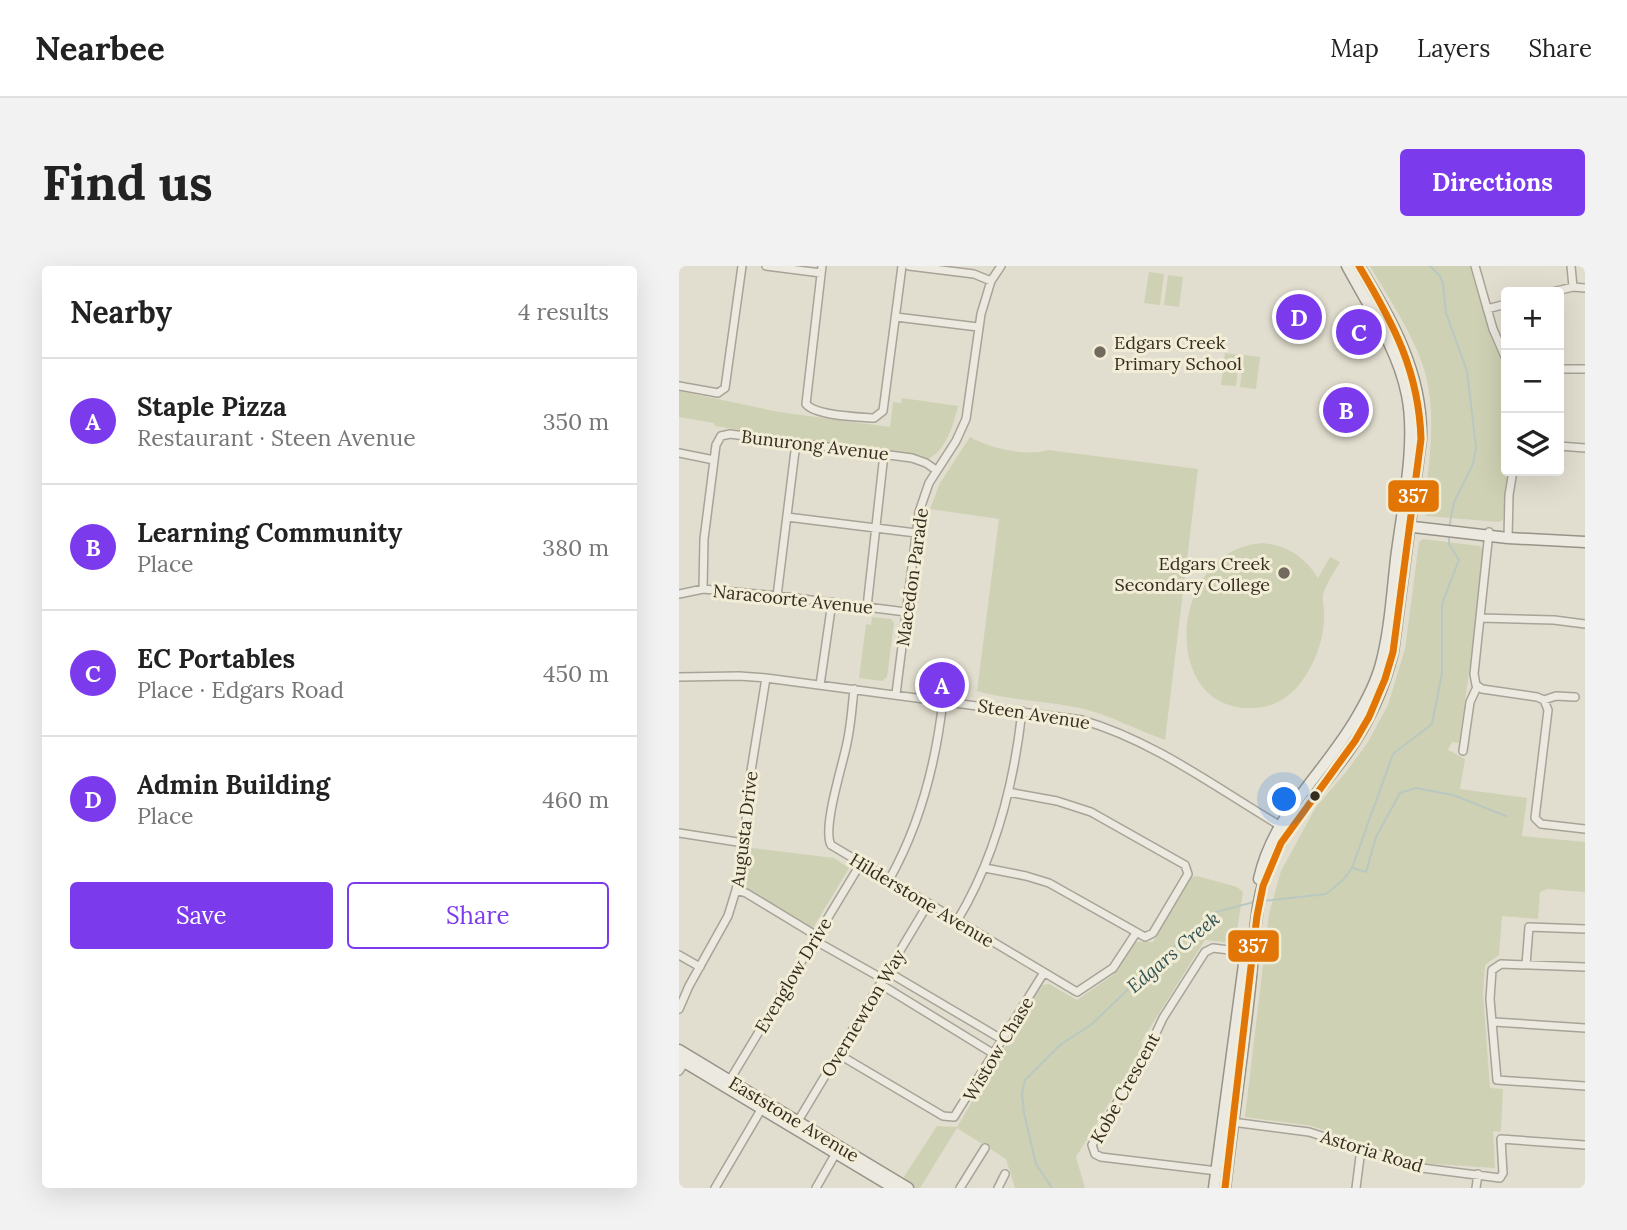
<!DOCTYPE html>
<meta charset="utf-8">
<style>
:root{--surface:#fff;--page:#f2f2f2;--text:#222;--muted:#767676;--line:#e0e0e0;--accent:#7c3aed}
body{margin:0;font-family:Lora,serif;background:var(--page);color:var(--text)}
.controls{position:absolute;right:21px;top:21px;display:grid;overflow:hidden;border-radius:7px;box-shadow:0 7px 28px #0002}
.controls button{width:63px;height:63px;display:grid;place-items:center;padding:0;border:0;border-bottom:2px solid var(--line);background:var(--surface);color:var(--text);font:35px sans-serif}
.you{position:absolute;left:606px;top:534px;width:24px;height:24px;margin:-18px;border:5px solid #fff;border-radius:50%;background:#1a73e8;box-shadow:0 0 0 10px #1a73e833}
.badge{display:grid;place-items:center;width:46px;height:46px;border-radius:50%;background:var(--accent);color:#fff;font-size:23px;font-weight:700}
.pin{position:absolute;translate:-50% -50%;border:4px solid #fff;box-shadow:0 2px 7px #0006}
.list{margin:0;padding:0;list-style:none}
h2{display:flex;justify-content:space-between;align-items:center;height:91px;margin:0;padding:0 28px;font-size:30px}
h2 small{font-size:23px;font-weight:400;color:var(--muted)}
.list li{display:grid;grid-template-columns:46px 1fr auto;gap:21px;align-items:center;box-sizing:border-box;height:126px;padding:0 28px;border-top:2px solid var(--line)}
.list b{display:block;font-size:26px;white-space:nowrap}
.list p{margin:0;font-size:23px;white-space:nowrap;color:var(--muted)}
.list em{font-size:23px;font-style:normal;color:var(--muted)}
.actions{display:flex;gap:14px;padding:21px 28px}
.actions a{flex:1;padding:16px 0;border:2px solid var(--accent);border-radius:7px;text-align:center;font-size:24px;color:var(--accent)}
.actions .main{background:var(--accent);color:#fff}
.icon{flex:none;width:38px;height:38px;fill:none;stroke:currentColor;stroke-width:2;stroke-linecap:round;stroke-linejoin:round}
.map{position:relative;flex:none;width:906px;height:922px;overflow:hidden;border-radius:7px}
header{display:flex;align-items:center;gap:42px;box-sizing:border-box;height:98px;padding:0 35px;background:var(--surface);border-bottom:2px solid var(--line)}
header strong{font-size:33px}
nav{display:flex;gap:38px;margin-inline-start:auto;font-size:24px}
.intro{display:flex;align-items:center;justify-content:space-between;box-sizing:border-box;height:168px;padding:0 42px}
h1{margin:0;font-size:49px}
.button{padding:18px 32px;border-radius:7px;background:var(--accent);color:#fff;font-size:24px;font-weight:700}
main{display:flex;gap:42px;padding:0 42px}
aside{flex:1;background:var(--surface);border-radius:7px;box-shadow:0 7px 28px #0002}
.map>svg:first-child{display:block}
.green{fill:#ced1b3}
.lines{fill:none;stroke-linecap:round;stroke-linejoin:round}
.stream{stroke:#b9c8c0;stroke-width:2}
.street-casing{stroke:#a8a397;stroke-width:10}
.secondary-casing{stroke:#979388;stroke-width:13}
.street{stroke:#ebe9e0;stroke-width:7}
.secondary{stroke:#ebe9e0;stroke-width:10}
.bus-1-casing{stroke:#f2edd6;stroke-width:12}
.bus-1{stroke:#e17505;stroke-width:7}
.poi-dot{fill:#726b5d;stroke:#f2edd6;stroke-width:2.5}
.bus-dot{fill:#362d20;stroke:#f2edd6;stroke-width:2.5}
.labels{text-anchor:middle;dominant-baseline:central;stroke-width:6;stroke-linejoin:round;paint-order:stroke}
.poi-label{font-size:18px;fill:#362d20;stroke:#f2edd6;text-anchor:start}
.street-label{font-size:18px;fill:#362d20;stroke:#f2edd6}
.water-label{font-size:19px;font-style:italic;fill:#315354;stroke:#f2edd6}
.line-badge{stroke:#f2edd6;stroke-width:2.5}
.badge-label{font-size:19px;text-anchor:middle;font-weight:bold;fill:#fff}
</style>
<header>
<strong>Nearbee</strong>
<nav><a>Map</a><a>Layers</a><a>Share</a></nav>
</header>
<div class="intro"><h1>Find us</h1><a class="button">Directions</a></div>
<main>
<aside>
<h2>Nearby<small>4 results</small></h2>
<ul class="list">
<li><span class="badge">A</span><div><b>Staple Pizza</b><p>Restaurant · Steen Avenue</p></div><em>350 m</em></li>
<li><span class="badge">B</span><div><b>Learning Community</b><p>Place</p></div><em>380 m</em></li>
<li><span class="badge">C</span><div><b>EC Portables</b><p>Place · Edgars Road</p></div><em>450 m</em></li>
<li><span class="badge">D</span><div><b>Admin Building</b><p>Place</p></div><em>460 m</em></li>
</ul>
<div class="actions"><a class="main">Save</a><a>Share</a></div>
</aside>
<div class="map">
<svg width="906" height="922" viewBox="0 0 906 922">
<rect width="100%" height="100%" fill="#e2decf"/>
<path class="green" d="M691,0H791L812,72L827,106L829,205L824,254L820,256L748,250L744,245C750,200 758,151 746,106C735,69 710,33 691,0Z
M470,6L485,8L481,39L465,37Z
M489,9L504,11L500,41L485,39Z
M546,87L561,89L557,120L542,119Z
M565,89L581,91L577,123L561,121Z
M0,125L100,146L211,161L214,136L222,137L223,132L279,140C275,157 267,185 249,193L240,189L98,170L36,160L35,157L0,151Z
M291,171C310,182 348,191 369,184L519,203L486,474C458,464 433,450 405,443C370,435 333,435 298,425L320,253L251,243L261,217Z
M744,273L801,280L804,284L795,371L780,477L773,476L769,484L786,493L781,523L848,532L843,570L906,576V626L868,623L861,626L859,653L823,650L820,689L806,699L804,728L811,822L824,823L822,863L821,866L814,865L816,902L741,897L633,860L566,851L590,648L602,605L637,541L667,506L689,476L709,439L726,383L740,276Z
M584,277C609,280 626,291 639,312L651,291L661,296C656,305 646,319 644,329C643,336 646,344 645,350C645,375 635,400 620,419C608,433 592,442 574,442C479,447 489,283 584,277Z
M193,351L212,353L215,357L208,411L203,415L180,412L187,358L192,359Z
M73,582L155,592L170,602L134,662L132,663L66,623L64,620L69,585Z
M518,610L558,621L564,626L556,677L526,674L462,776L465,780L397,891L406,922H336L327,893L278,862L241,922H236L223,914L258,860L278,861L363,719L370,718L398,734L434,709L456,676H474L513,611Z"/>
<g class="lines">
<path class="stream" d="M751,0L761,10L764,18L767,47L788,105L797,182L794,198L775,236L770,262
M673,602L687,606L697,571L721,527L737,522L774,529L827,550
M584,635L647,628L664,614L673,602L714,488L753,458L763,407V338L780,294L770,278V271
M373,922L357,898L345,847L343,827L346,814L381,779L413,758L471,702L529,652L537,646L575,636"/>
<defs>
<path id="street" d="M87,0L142,7
M143,0L127,138C137,150 179,151 195,152L204,145L223,0
M230,0L295,8L312,15
M796,0L814,63L827,93
M892,0L894,21
M873,26L894,21L906,22
M808,43L827,38
M217,51L299,61
M880,103H906
M0,120L39,127L46,122L63,0
M880,180L906,182
M0,187L35,194
M108,251L237,267
M810,266L795,408L797,419L803,423L858,431L865,434L877,430L896,431
M829,272L830,229L834,205
M24,323L25,273L37,179L42,170L51,168L233,192L247,197L257,204
M0,328L24,323L108,331L227,346
M98,330L117,177
M188,341L205,188
M802,352L875,354L906,358
M0,411L60,410L87,412L403,454C475,475 536,521 600,559
M141,419L153,336
M175,423C173,441 172,459 168,477C164,498 143,562 152,579L398,726L434,702L457,667
M217,428L240,246L250,217L277,175L287,153L302,48L312,15L322,0
M865,434L869,444L856,552L862,558L906,563
M784,485L791,436L798,421
M0,567L65,577
M306,602L347,610L370,617L466,671L474,667L509,608L506,599L412,546L378,535L329,526
M210,614C241,559 257,497 264,434
M57,624L67,627L138,670
M278,655C316,592 335,518 343,445
M135,674L204,713
M0,689L21,701
M847,699L850,661L906,663
M906,701L822,698L813,704L811,733L818,814L906,820
M209,706L324,774
M201,718L315,788
M0,743L10,720L49,650L57,624L63,597L71,511L87,412
M815,756L906,762
M159,788L264,850L275,851L364,708
M0,805L6,796
M49,817L182,597
M119,855L249,638
M553,856L630,866L743,902L821,912L824,907L822,873L906,879
M538,905L422,891L416,888L413,879L468,786L484,752L526,686L534,682L566,686
M36,922L83,842
M137,922L157,887
M281,922L306,882
M319,922L326,908
M677,922L682,883
M797,922L799,908"/>
<path id="secondary" d="M726,260L829,272L906,276
M580,613C594,548 646,507 678,451C688,434 697,417 702,398C711,364 713,328 717,293C723,244 738,177 728,129C719,83 690,41 668,0
M0,784L229,922
M0,793L215,922
M535,922L568,676
M546,922C554,852 565,781 572,711C576,671 576,628 594,591C613,552 643,522 668,487C690,456 705,423 714,386L742,173C744,107 713,55 680,0"/>
</defs>
<use href="#street" class="street-casing"/>
<use href="#secondary" class="secondary-casing"/>
<use href="#street" class="street"/>
<use href="#secondary" class="secondary"/>
<defs>
<path id="bus-1" d="M546,922L578,650L584,620L602,577L676,475L690,451L706,413L714,386L742,173C740,105 714,57 680,0"/>
</defs>
<use href="#bus-1" class="bus-1-casing"/>
<use href="#bus-1" class="bus-1"/>
</g>
<g class="poi-dot">
<circle cx="421" cy="86" r="7"/>
<circle cx="605" cy="307" r="7"/>
</g>
<circle class="bus-dot" cx="636" cy="530" r="6"/>
<g class="labels">
<g class="poi-label">
<text x="435" y="76">Edgars Creek<tspan x="435" dy="21">Primary School</tspan></text>
<text x="591" y="297" text-anchor="end">Edgars Creek<tspan x="591" dy="21">Secondary College</tspan></text>
</g>
<g class="street-label">
<text transform="translate(136 179) rotate(7)">Bunurong Avenue</text>
<text transform="translate(233 311) rotate(-82)">Macedon Parade</text>
<text transform="translate(114 333) rotate(6)">Naracoorte Avenue</text>
<text transform="translate(355 448) rotate(9)">Steen Avenue</text>
<text transform="translate(65 563) rotate(-83)">Augusta Drive</text>
<text transform="translate(243 634) rotate(31)">Hilderstone Avenue</text>
<text transform="translate(114 709) rotate(-59)">Evenglow Drive</text>
<text transform="translate(184 747) rotate(-59)">Overnewton Way</text>
<text transform="translate(319 783) rotate(-59)">Wistow Chase</text>
<text transform="translate(446 822) rotate(-61)">Kobe Crescent</text>
<text transform="translate(115 853) rotate(31)">Eaststone Avenue</text>
<text transform="translate(693 885) rotate(17)">Astoria Road</text>
</g>
<g class="water-label">
<text transform="translate(494 686) rotate(-40)">Edgars Creek</text>
</g>
</g>
<g class="line-badge">
<rect x="708" y="213" width="53" height="34" rx="7" fill="#e17505"/>
<rect x="548" y="663" width="53" height="34" rx="7" fill="#e17505"/>
</g>
<g class="badge-label">
<text x="734" y="237">357</text>
<text x="574" y="687">357</text>
</g>
</svg>
<div class="controls">
<button>+</button>
<button>−</button>
<button><svg class="icon" aria-label="layers" viewBox="0 0 24 24"><path d="M12 4l9 5-9 5-9-5zM3 14l9 5 9-5"/></svg></button>
</div>
<div class="you"></div>
<div class="pin badge" style="left:263px;top:419px">A</div>
<div class="pin badge" style="left:667px;top:144px">B</div>
<div class="pin badge" style="left:680px;top:66px">C</div>
<div class="pin badge" style="left:620px;top:51px">D</div>
</div>
</main>
